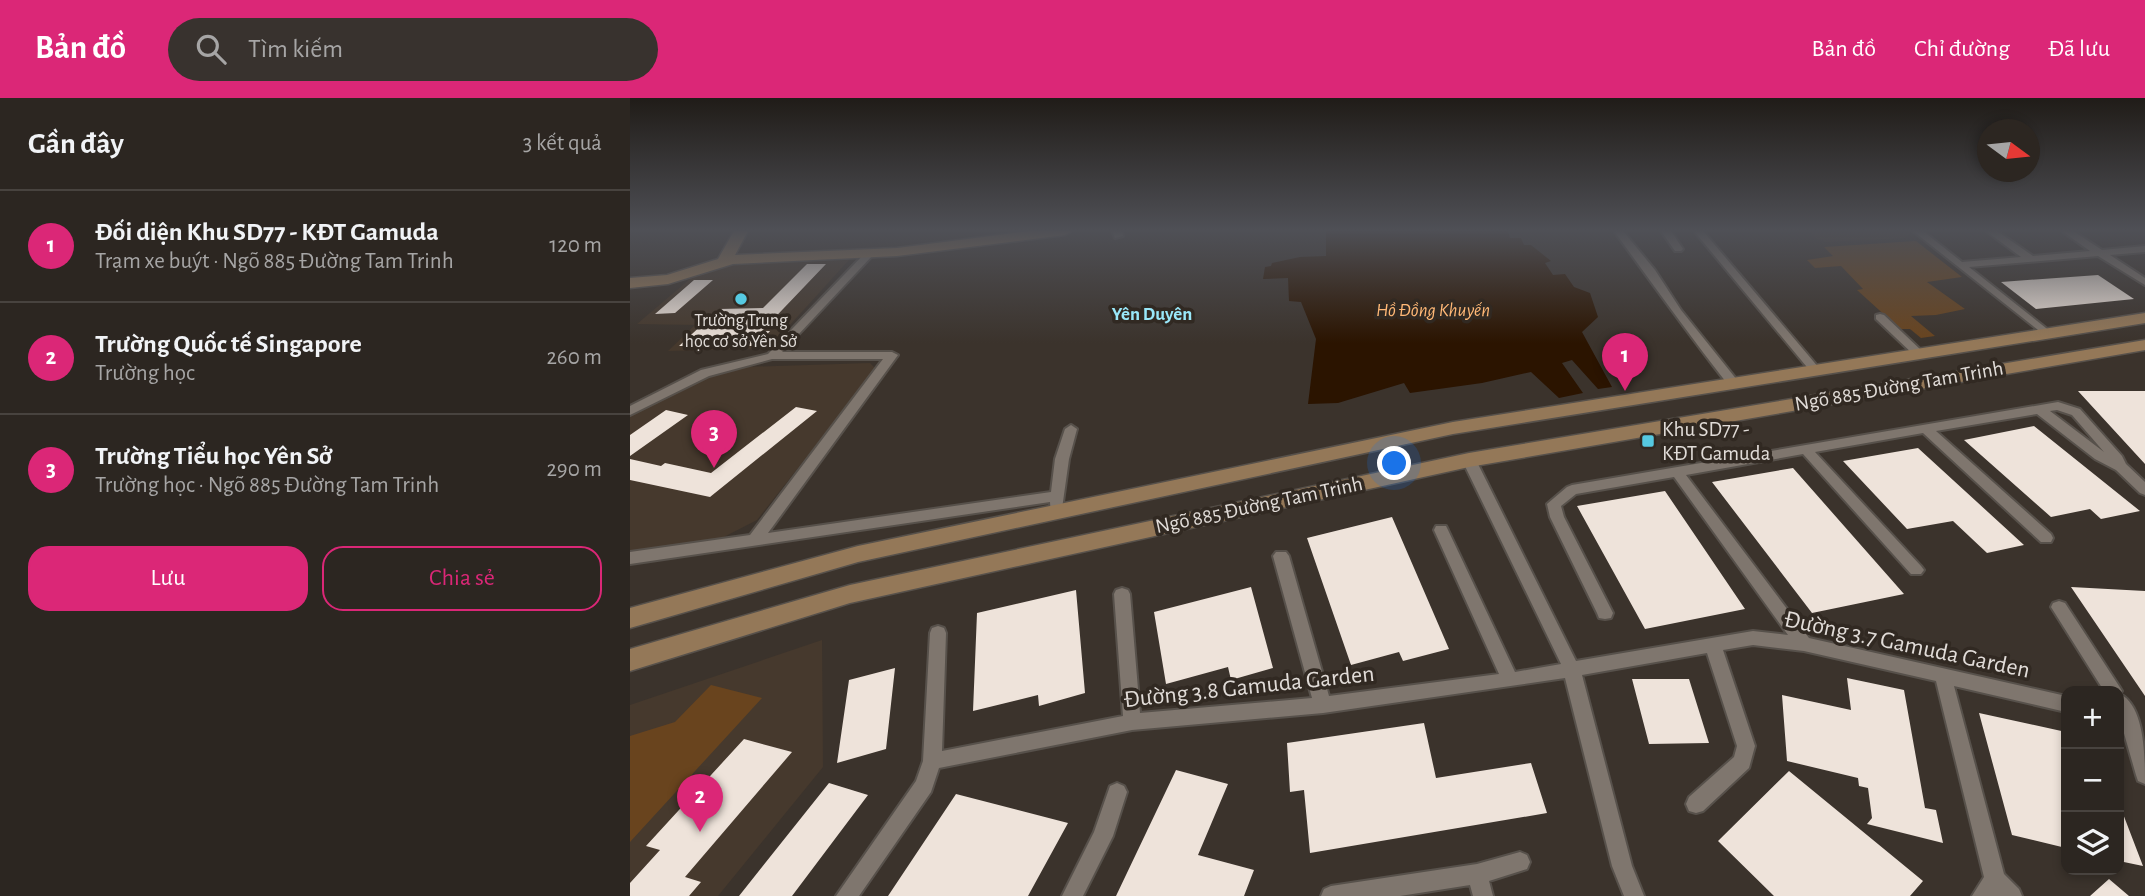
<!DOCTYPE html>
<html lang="vi">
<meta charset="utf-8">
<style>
:root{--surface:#2c2621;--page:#38322e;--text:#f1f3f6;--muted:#a6a5a5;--line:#48433f;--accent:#db2777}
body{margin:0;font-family:"Alegreya Sans",sans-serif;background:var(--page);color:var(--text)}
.controls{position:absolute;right:21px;bottom:21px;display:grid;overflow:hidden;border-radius:14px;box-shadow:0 4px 10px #0003}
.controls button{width:63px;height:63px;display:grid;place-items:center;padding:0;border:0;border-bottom:2px solid var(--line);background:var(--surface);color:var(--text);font:35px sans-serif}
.compass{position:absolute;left:1347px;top:21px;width:63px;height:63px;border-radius:50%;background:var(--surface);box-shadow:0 4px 10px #0003;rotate:105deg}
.you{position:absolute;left:765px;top:366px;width:24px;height:24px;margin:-18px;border:5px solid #fff;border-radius:50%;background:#1a73e8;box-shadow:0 0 0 10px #1a73e833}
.badge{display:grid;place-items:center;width:46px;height:46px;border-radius:50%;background:var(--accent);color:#fff;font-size:23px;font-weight:700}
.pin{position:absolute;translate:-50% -58px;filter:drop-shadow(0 2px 4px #0008)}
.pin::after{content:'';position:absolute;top:37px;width:24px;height:21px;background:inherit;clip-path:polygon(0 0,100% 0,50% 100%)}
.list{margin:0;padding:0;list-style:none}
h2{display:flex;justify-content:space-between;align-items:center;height:91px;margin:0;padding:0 28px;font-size:30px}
h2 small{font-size:23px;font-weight:400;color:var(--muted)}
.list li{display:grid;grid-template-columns:46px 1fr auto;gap:21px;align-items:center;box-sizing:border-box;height:112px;padding:0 28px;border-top:2px solid var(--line)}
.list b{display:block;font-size:26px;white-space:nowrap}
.list p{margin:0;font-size:23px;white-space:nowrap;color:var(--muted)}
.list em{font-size:23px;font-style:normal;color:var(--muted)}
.actions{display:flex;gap:14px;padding:21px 28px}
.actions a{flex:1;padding:16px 0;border:2px solid var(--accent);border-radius:21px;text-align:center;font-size:24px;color:var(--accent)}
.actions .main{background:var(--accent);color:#fff}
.icon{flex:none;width:38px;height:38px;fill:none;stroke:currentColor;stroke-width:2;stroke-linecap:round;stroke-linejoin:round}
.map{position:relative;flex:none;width:1515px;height:798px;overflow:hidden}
header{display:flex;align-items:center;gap:42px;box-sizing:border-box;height:98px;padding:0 35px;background:var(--accent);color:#fff}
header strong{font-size:33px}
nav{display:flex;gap:38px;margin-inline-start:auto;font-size:24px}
.search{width:490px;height:63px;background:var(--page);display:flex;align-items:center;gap:18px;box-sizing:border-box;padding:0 24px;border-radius:38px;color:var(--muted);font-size:26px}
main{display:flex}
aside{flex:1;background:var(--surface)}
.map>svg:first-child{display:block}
.built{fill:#46392d}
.green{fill:#69441e}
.water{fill:#2b1400}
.building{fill:#eee3da}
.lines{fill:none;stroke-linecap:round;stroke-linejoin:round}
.street-casing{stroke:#57514b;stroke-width:4}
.secondary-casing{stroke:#57514b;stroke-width:3}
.street{fill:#7f766e;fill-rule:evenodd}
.secondary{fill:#947858;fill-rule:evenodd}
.poi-dot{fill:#56c9e1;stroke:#312922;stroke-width:2.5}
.labels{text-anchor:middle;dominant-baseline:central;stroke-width:7;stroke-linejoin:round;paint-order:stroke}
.far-poi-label{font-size:18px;fill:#e1dcd8;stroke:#312922}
.far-water-label{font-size:19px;font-style:italic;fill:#ffb876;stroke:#312922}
.far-neighbourhood-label{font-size:19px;font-weight:bold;fill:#99e7f9;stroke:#312922}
.street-label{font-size:21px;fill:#e1dcd8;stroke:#312922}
.poi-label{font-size:21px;fill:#e1dcd8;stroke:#312922;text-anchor:start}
.near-street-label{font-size:24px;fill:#e1dcd8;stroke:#312922}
</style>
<header>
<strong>Bản đồ</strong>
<div class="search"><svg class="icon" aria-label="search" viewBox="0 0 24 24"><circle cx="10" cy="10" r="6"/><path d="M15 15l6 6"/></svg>Tìm kiếm</div>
<nav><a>Bản đồ</a><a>Chỉ đường</a><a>Đã lưu</a></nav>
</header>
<main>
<aside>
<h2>Gần đây<small>3 kết quả</small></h2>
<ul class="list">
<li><span class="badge">1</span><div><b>Đối diện Khu SD77 - KĐT Gamuda</b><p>Trạm xe buýt · Ngõ 885 Đường Tam Trinh</p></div><em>120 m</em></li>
<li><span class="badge">2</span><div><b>Trường Quốc tế Singapore</b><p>Trường học</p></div><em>260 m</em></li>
<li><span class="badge">3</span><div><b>Trường Tiểu học Yên Sở</b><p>Trường học · Ngõ 885 Đường Tam Trinh</p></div><em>290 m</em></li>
</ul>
<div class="actions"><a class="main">Lưu</a><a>Chia sẻ</a></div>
</aside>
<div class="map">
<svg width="1515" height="798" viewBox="0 0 1515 798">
<rect width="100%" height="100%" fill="#3b332c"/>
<path class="built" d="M1179,133H1278L1280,135L1275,140L1196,144L1187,141Z
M219,162L139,250L38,253L65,227L7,226L67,175L108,164Z
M240,265L246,271L127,422L86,443L0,457V318L89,274L112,269Z
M192,542L193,669L88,798H0V607Z"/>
<path class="green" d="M1286,143L1332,179L1297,184L1335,211L1306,217L1281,218L1305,238L1291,240L1280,231H1270L1227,192L1233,191L1211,168L1185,170L1177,162L1203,158L1194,149Z
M81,587L132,600L0,744V638L45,624Z"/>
<path class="water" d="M696,133H878L880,140H891L894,147H901L921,163L915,165L923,177L935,176L944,189L960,195L968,219L952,234L982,289L968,291L942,262L932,265L953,295L929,300L901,274L852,285L780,295L774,285L708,305L678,306L686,241L671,204L659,203L658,180L633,181L635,169L641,168L642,165L670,159L696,158Z"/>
<path class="building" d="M177,166H196L132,233H140L127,248H49L89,211L133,210Z
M1468,177L1504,201L1406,211L1371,184Z
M64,182H83L45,215L25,216Z
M1448,293H1515V366Z
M166,309L187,313L80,399L0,382V361L31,368L35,365L81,375Z
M36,312L58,317L0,358V337Z
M1404,328L1510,413L1471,421L1460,411L1421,419L1334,342Z
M1288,350L1394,447L1357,455L1323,423L1277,431L1213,363Z
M1163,370L1274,496L1182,515L1082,384Z
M1035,393L1115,511L1015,531L947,408Z
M762,419L819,551L773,563L769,554L721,567L677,440Z
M621,489L643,570L601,582L598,569L536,586L524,514Z
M1441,489L1515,493V598Z
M446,492L455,595L409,608L408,597L343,613L347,515Z
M265,570L256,651L207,665L219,582Z
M1217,580L1274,592L1295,710L1306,712L1313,745L1237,726L1242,720L1238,690L1229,688L1228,680L1157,663L1152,597L1221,612Z
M1002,581H1059L1079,645L1019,646Z
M1349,615L1436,634V750L1382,737Z
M794,625L806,680L901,665L917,715L680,755L674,692L660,694L657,645Z
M114,641L162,654L55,779L71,784L59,798H0V785L30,752L16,748Z
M546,672L598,686L568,757L624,772L614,798H486Z
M1159,673L1293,783L1280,798H1144L1088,743Z
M199,685L238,697L162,798H109Z
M326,696L438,725L398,798H258Z
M1489,708H1490L1513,768L1489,763Z
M1479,781L1499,798H1460Z"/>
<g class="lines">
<defs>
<path id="street" d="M482,133H492L493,138L485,140Z
M984,133H993L1025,172L1051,212L1107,282L1109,285L1107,288H1099C1059,237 1022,185 984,133Z
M1031,133H1041L1053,151L1051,153H1045Z
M1064,133H1073L1189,270V274H1181Z
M1283,133H1293L1332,164L1391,159L1356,133H1367L1403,158L1460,153L1432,133H1443L1472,152L1515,148V154L1480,157L1515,180V187L1468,158L1339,169L1421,234L1423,236L1417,239Z
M239,153L242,154V158L152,254H262L268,257L138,435L421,394L425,361L435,331L441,327L447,331L439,361L431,418H421L420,404L0,466V454L120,437L253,261H142L79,278L0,317V308L71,272L138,256L236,154Z
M1250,216L1254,217L1293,254V258H1285L1246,221V217Z
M1428,304L1450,311L1492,358L1496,366L1515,384V397L1510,395L1486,372L1465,361L1407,316L1306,333L1421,436L1423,440L1421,444H1411L1293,335L1185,354L1291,468L1294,472L1291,476H1281L1173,356L1056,377L1179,540L1436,598V614L1324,588L1374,776L1389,791L1392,798H1342L1354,779L1306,583L1174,553L1123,547L1093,552L1125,648L1119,670L1073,713L1066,715L1059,713L1056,706L1059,699L1104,659L1107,648L1077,555L952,577L1002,768L1014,798H994L982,768L935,580L693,615L502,632L309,670L301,694L229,798H206L286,683L293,663L300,535L302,530L308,528L314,530L316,535L312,653L493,618L484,496L486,492L492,490L498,492L500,496L510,615L682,600L643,458L646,454H656L659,458L699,598L869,576L804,432L806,428H816L818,432L885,574L931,566L832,362L839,358L846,362L946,563L1123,533L1158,537L1044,379L946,396L931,408L934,419L983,515L981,520L975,521L969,520L967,515L920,419L917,406L937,389L942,387ZM1427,312L1442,317L1474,354L1420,313Z
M1429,503L1435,505L1489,588L1492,593L1490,596C1515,608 1515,660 1515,686L1508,683L1506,677L1489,618V593H1474L1421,509L1423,505Z
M487,685L494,688L497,694L483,738L453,798H432L464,734L480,688Z
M890,754L897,757L900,764L897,771L859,783L863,798H843L840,787L770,798H691L694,791L701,788L847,766Z"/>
<path id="secondary" d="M104,133H118L105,157L267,150L399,133H442L435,137L267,158L103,166L38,186L0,190V180L37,177L88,161Z
M1515,215V225L823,336L228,464L0,530V510L228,448L823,324Z
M1515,242V252L839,369L220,505L0,573V551L220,487L839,355Z"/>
</defs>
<use href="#street" class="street-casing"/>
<use href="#secondary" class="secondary-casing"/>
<use href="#street" class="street"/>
<use href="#secondary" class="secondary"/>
</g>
<linearGradient id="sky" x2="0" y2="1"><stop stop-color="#201c18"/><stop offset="0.54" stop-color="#4f5056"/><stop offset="1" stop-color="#4f5056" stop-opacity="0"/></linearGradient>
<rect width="1515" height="245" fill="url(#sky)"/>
<g class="poi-dot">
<circle cx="111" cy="201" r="7"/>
<rect x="1011" y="336" width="14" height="14" rx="3.5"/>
</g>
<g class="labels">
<g class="far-poi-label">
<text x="111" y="223">Trường Trung<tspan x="111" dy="21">học cơ sở Yên Sở</tspan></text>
</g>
<g class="far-water-label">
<text x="803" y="212">Hồ Đồng Khuyến</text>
</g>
<g class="far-neighbourhood-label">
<text x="522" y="216">Yên Duyên</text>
</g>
<g class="street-label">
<text transform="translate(1269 288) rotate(-10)">Ngõ 885 Đường Tam Trinh</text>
<text transform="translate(629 407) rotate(-12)">Ngõ 885 Đường Tam Trinh</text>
</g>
<g class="poi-label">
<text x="1032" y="331">Khu SD77 -<tspan x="1032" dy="24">KĐT Gamuda</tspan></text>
</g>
<g class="near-street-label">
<text transform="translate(1277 547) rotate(12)">Đường 3.7 Gamuda Garden</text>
<text transform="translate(619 589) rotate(-6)">Đường 3.8 Gamuda Garden</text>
</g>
</g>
</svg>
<div class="controls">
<button>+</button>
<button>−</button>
<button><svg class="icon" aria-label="layers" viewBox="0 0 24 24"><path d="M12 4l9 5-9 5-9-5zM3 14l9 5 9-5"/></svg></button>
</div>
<svg class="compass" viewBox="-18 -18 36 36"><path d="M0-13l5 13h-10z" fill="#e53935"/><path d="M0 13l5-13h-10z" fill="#a6a5a5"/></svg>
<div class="you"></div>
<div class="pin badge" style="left:995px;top:293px">1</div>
<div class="pin badge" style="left:70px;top:734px">2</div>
<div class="pin badge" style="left:84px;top:370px">3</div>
</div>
</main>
